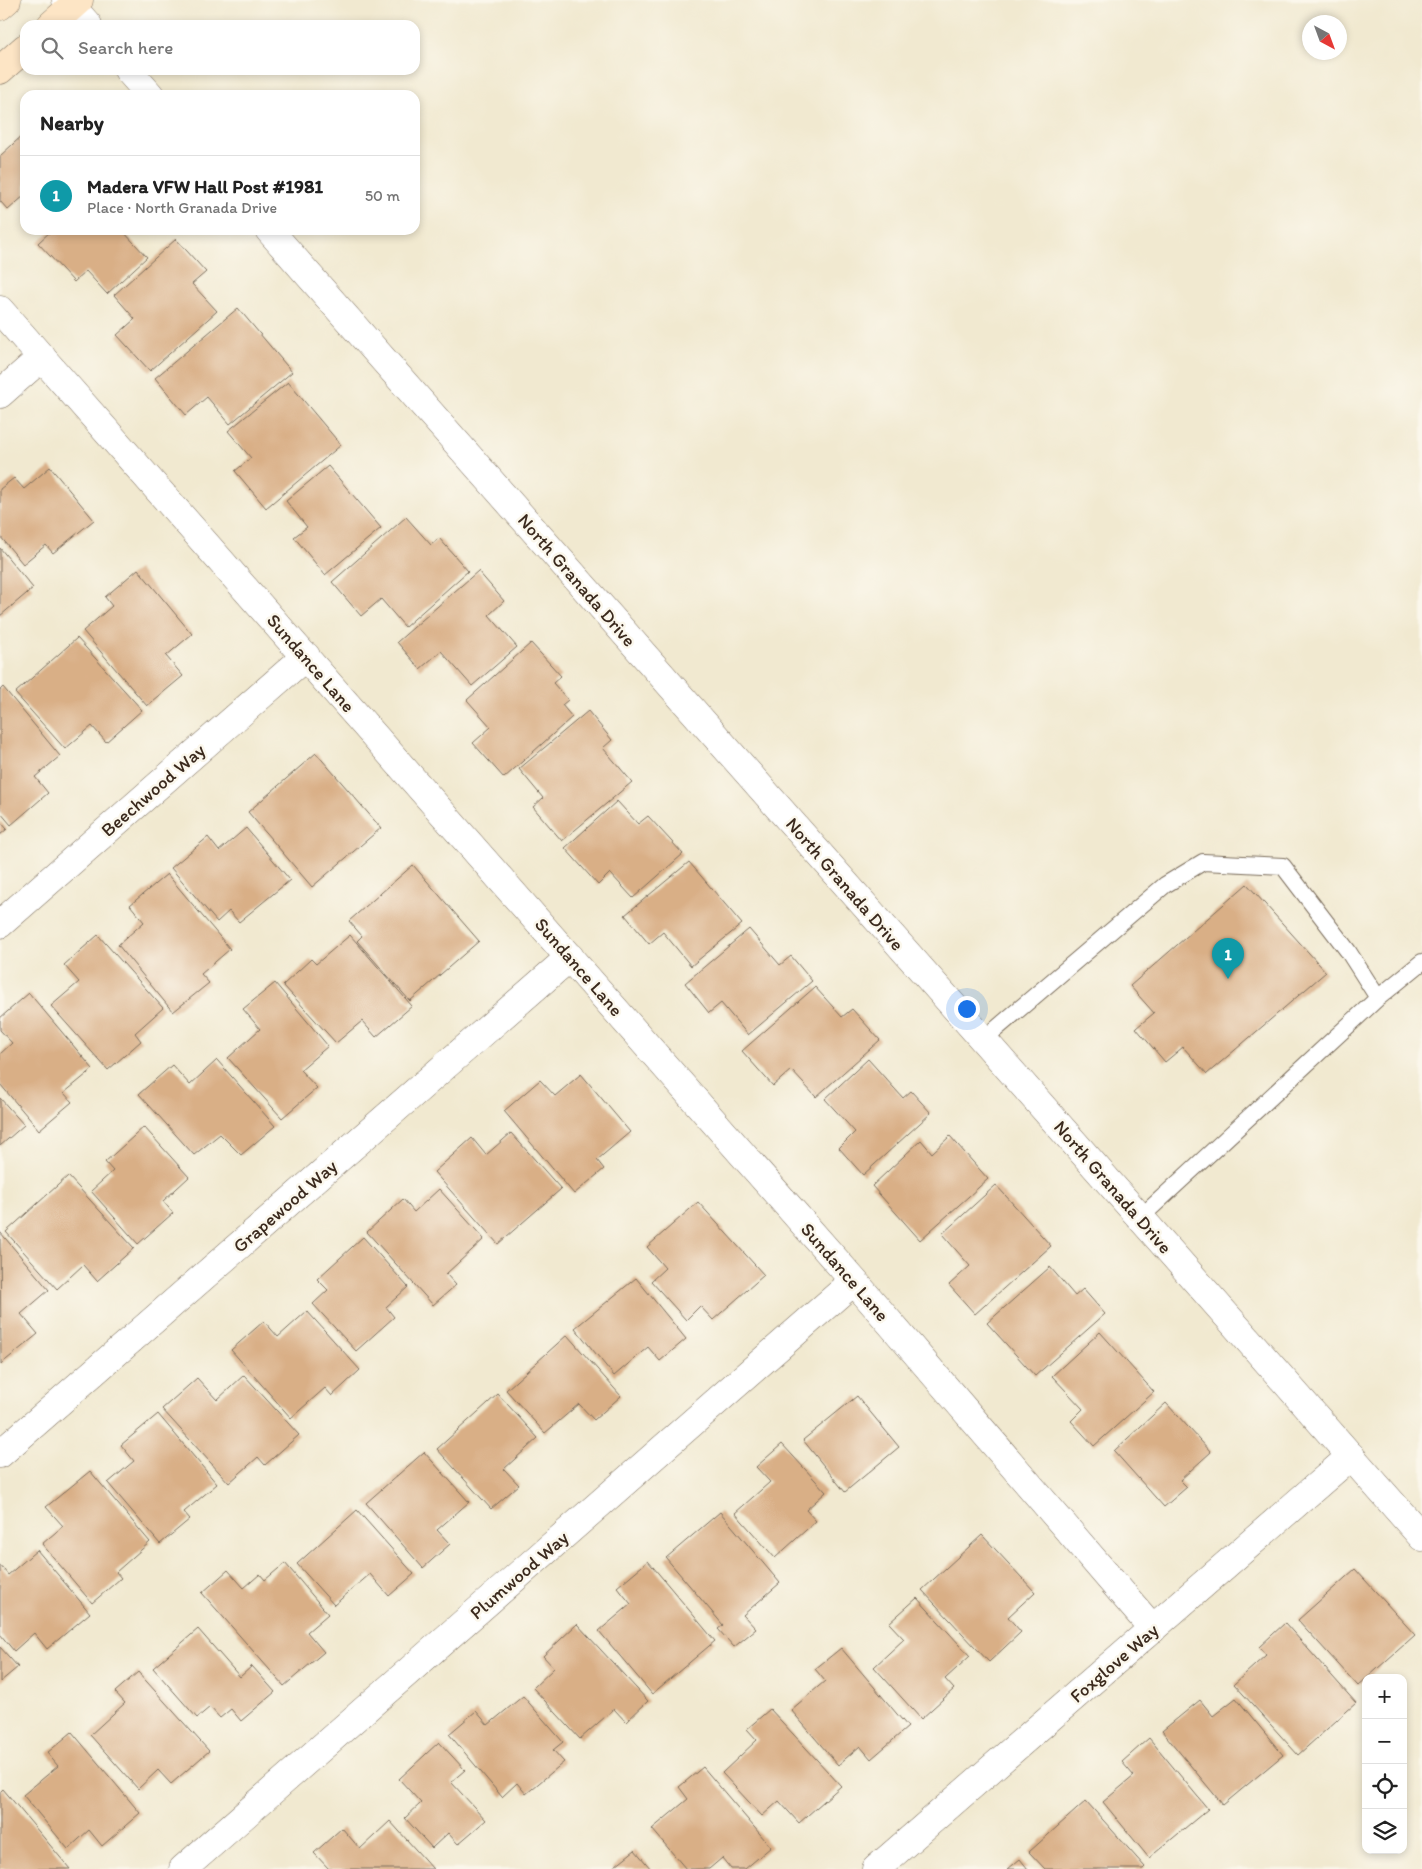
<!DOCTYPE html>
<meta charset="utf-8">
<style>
:root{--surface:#fff;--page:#f6f6f6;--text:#222;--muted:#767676;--line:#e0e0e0;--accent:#b45309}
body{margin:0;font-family:Itim,sans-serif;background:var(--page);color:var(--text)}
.controls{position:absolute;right:15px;bottom:15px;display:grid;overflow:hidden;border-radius:10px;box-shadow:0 2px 8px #0003}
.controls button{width:45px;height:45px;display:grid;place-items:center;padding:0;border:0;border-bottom:1px solid var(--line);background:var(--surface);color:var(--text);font:25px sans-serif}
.compass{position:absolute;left:1302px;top:15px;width:45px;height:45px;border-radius:50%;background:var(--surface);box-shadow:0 2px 8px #0003;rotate:139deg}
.you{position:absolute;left:966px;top:1008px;width:18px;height:18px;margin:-12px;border:4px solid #fff;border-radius:50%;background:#1a73e8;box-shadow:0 0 0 8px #1a73e833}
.badge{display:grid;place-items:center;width:32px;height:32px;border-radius:50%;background:var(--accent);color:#fff;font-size:16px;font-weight:700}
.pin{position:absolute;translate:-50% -41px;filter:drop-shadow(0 1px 2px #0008)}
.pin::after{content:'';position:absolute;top:26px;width:18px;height:15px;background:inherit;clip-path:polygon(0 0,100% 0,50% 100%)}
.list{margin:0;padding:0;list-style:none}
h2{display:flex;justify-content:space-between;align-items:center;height:65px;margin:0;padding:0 20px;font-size:21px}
h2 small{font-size:16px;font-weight:400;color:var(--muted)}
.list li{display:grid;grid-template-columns:32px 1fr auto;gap:15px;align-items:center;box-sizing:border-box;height:80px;padding:0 20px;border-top:1px solid var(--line)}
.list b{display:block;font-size:19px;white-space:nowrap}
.list p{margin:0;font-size:16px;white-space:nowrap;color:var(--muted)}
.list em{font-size:16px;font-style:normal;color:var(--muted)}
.icon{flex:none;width:28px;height:28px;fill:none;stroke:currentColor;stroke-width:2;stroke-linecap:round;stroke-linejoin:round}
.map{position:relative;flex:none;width:1422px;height:1869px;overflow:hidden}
.search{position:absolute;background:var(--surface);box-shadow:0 2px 8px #0003;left:20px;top:20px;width:400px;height:55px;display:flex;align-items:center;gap:12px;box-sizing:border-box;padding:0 18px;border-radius:15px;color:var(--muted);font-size:19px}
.panel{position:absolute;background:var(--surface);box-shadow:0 2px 8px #0003;left:20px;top:90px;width:400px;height:145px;border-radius:15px}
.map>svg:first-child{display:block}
.building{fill:#d9af86}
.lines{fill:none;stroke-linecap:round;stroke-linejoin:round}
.service-casing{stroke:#7b6d5c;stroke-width:18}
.minor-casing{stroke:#7b6d5c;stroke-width:29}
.tertiary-casing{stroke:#7b6d5c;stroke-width:29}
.secondary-casing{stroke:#7b6d5c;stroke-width:29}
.service{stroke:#fff;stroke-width:16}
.minor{stroke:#fff;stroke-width:28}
.tertiary{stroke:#fff;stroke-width:28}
.secondary{stroke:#fde5c5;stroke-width:28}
.labels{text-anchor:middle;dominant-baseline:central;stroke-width:5;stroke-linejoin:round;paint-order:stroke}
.street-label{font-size:19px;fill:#3b2a1e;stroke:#fbf7ec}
</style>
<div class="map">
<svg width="1422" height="1869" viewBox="0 0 1422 1869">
<rect width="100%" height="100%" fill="#fbf7ec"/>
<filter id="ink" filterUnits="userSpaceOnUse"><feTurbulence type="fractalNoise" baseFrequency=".02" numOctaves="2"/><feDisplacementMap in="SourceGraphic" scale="10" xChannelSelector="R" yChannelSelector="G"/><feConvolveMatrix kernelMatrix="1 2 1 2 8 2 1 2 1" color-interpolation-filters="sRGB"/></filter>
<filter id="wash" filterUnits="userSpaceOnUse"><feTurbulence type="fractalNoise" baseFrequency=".0096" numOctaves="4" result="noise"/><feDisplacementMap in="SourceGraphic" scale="20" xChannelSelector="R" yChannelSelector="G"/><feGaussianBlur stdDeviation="1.12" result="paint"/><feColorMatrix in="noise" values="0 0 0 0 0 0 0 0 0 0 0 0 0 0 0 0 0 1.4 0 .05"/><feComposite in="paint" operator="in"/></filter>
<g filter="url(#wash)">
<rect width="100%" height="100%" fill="#f1e9d0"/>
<g id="blocks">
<path class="building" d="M25,133V195L8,210L0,201V156Z
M52,230H122L147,257L107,294L86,271L74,282L38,243Z
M176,239L206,272L192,284L217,311L150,371L117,335L135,319L114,295Z
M238,308L292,372L230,424L207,397L186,415L155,378Z
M288,382L341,445L266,508L235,471L251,458L228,431Z
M328,466L381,528L325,575L294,537L307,527L286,501Z
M50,467L94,520L53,553L46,545L23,564L0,536V489L14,478L24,489Z
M406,517L431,545L439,538L468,571L405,627L381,599L361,616L332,582Z
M0,548L33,588L0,616Z
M138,569L192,634L166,656L183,676L147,706L83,631L112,606L105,597Z
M478,571L504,601L489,615L517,647L472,686L441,651L420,669L397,642Z
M77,638L142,710L106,742L92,726L65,749L15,693Z
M531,643L561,676L553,683L568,700L562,705L572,717L504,778L473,743L491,727L467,700Z
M3,687L60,756L35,777L48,793L11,825L0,812V690Z
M588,711L612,740L603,748L632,782L562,841L533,807L543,798L519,769Z
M316,753L381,828L312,887L248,812Z
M617,801L638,824L648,816L683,854L633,898L610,873L598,885L565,848Z
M0,821L7,829L0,835Z
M246,828L290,880L239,922L229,911L217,922L171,868L208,837L219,851Z
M689,862L742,924L691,966L663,932L649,944L625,915Z
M413,865L479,941L410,1001L357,941L362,936L349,921Z
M167,874L230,949L201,974L209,983L173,1012L118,945L144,922L130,905Z
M1247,884L1326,972L1207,1074L1183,1047L1165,1062L1136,1028L1154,1013L1130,986Z
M749,929L780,965L791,956L812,981L748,1035L721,1003L709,1013L685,983Z
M98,935L163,1008L135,1033L141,1041L108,1070L51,1006L79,982L64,965Z
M350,935L412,1006L376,1037L362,1021L336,1043L283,985L311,959L316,964Z
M275,983L328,1046L300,1070L317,1088L282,1118L228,1058L260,1029L243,1009Z
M815,987L842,1017L852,1009L880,1040L816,1097L791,1070L773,1086L742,1051Z
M29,993L93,1069L64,1093L72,1102L39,1130L0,1084V1054L12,1043L0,1030V1018Z
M868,1059L903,1098L911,1091L931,1113L863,1175L839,1148L855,1132L825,1099Z
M217,1060L275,1126L241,1155L220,1134L194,1155L139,1094L172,1065L190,1085Z
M581,1074L630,1132L597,1160L604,1169L574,1194L504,1111L540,1080L555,1096Z
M0,1098L24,1125L0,1146Z
M144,1127L189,1177L163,1201L173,1213L138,1244L91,1191L113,1171L105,1162Z
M511,1133L561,1189L498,1244L434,1172L472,1138L486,1155Z
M950,1136L988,1179L920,1240L872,1186L921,1140L932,1153Z
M68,1176L134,1248L97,1281L83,1265L57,1289L6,1232Z
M996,1185L1051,1246L975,1314L949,1285L970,1266L942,1234Z
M439,1189L484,1239L446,1274L456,1285L433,1305L367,1232L403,1199L414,1212Z
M698,1202L764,1275L713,1320L700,1306L686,1320L651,1281L665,1268L647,1247Z
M0,1232L49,1290L21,1314L38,1334L1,1364Z
M363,1237L408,1287L386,1307L394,1317L356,1351L313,1304L328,1290L317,1279Z
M1050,1267L1075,1296L1083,1289L1105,1314L1035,1376L987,1323Z
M636,1278L686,1339L660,1361L648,1347L614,1376L575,1328Z
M307,1311L360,1370L332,1396L325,1388L291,1418L231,1350L264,1321L278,1337Z
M1100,1332L1154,1392L1094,1446L1071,1421L1083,1409L1052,1376Z
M567,1335L621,1396L594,1420L579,1404L545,1433L506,1390Z
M244,1375L299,1435L265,1465L258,1457L229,1483L162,1409L197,1378L217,1400Z
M498,1394L538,1438L504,1469L519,1485L491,1509L437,1449Z
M857,1396L899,1447L845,1492L803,1440Z
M1166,1403L1211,1452L1180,1480L1187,1487L1164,1507L1114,1451Z
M158,1414L217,1484L184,1512L190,1519L160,1544L108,1483L134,1461L121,1445Z
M782,1444L826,1492L806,1510L816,1521L775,1558L735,1513L770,1482L756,1467Z
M424,1452L469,1502L437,1530L450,1544L423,1568L366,1503Z
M90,1471L150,1542L116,1572L121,1578L92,1603L42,1544L63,1526L46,1507Z
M357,1510L414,1574L389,1596L370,1574L334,1605L297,1564Z
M720,1512L780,1583L743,1615L756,1629L734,1647L718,1629L723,1625L666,1558Z
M982,1535L1035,1592L1008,1617L1021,1632L989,1662L922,1590Z
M37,1550L90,1613L47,1649L34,1633L14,1651L0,1634V1565L8,1575Z
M648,1561L715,1641L652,1694L599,1631L631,1604L617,1587Z
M285,1563L328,1614L307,1632L324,1652L284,1686L202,1593L228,1570L244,1588L260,1574L265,1580Z
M1355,1569L1415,1635L1358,1686L1298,1620Z
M917,1598L970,1656L945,1679L954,1689L921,1719L874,1667L904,1639L889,1623Z
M1285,1623L1356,1703L1298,1755L1234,1684L1266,1655L1259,1647Z
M577,1624L648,1701L626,1722L614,1709L580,1739L533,1688L554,1668L543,1656Z
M198,1629L240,1677L252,1666L275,1692L241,1721L231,1709L220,1718L210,1707L197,1718L153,1668Z
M0,1647L18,1667L0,1682Z
M841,1648L908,1727L871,1759L860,1746L838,1765L791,1710L825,1681L815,1669Z
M138,1672L209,1751L171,1784L158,1770L138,1789L90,1735L125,1703L115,1692Z
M523,1696L563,1742L553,1750L564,1762L526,1794L517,1783L502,1797L449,1734L476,1711L488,1725Z
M1236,1698L1283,1755L1223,1805L1162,1731L1200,1700L1213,1716Z
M770,1709L841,1786L799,1823L779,1801L762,1816L722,1773L757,1740L747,1729Z
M72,1732L140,1813L102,1846L89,1830L68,1849L23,1795L58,1766L47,1753Z
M1149,1738L1208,1809L1149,1858L1103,1802L1134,1776L1122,1762Z
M439,1742L465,1770L451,1782L486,1820L458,1844L448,1833L432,1848L405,1818L421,1803L399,1779Z
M703,1767L771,1847L745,1869H731L722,1858L709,1869H686L652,1829L688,1799L679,1787Z
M3,1789L70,1869H0V1792Z
M1086,1801L1145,1867L1143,1869H1045L1029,1852Z
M390,1821L433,1869H329L314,1853L342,1828L360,1849Z
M635,1850L651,1869H611Z
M1020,1859L1028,1869H1008Z"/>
</g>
</g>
<g filter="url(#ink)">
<use href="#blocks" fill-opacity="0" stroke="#7b6d5c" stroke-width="1"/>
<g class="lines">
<defs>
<path id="service" d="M1378,998L1422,962
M983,1040L1165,885L1203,862L1283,866L1348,951L1378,998L1140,1218"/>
<path id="minor" d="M0,310L854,1281L1153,1629
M0,394L42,357
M0,924L306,656
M0,1454L570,957
M183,1869L854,1281
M876,1869L1351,1456"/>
<path id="tertiary" d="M66,0L88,25
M128,70L150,95
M269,230L1422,1537"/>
<path id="secondary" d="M0,6L7,0
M51,25L79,0
M0,70L25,48"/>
</defs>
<use href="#service" class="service-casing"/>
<use href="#minor" class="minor-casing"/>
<use href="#tertiary" class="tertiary-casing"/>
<use href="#secondary" class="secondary-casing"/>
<use href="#service" class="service"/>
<use href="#minor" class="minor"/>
<use href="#tertiary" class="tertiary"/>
<use href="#secondary" class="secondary"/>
</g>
</g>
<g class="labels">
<g class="street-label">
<text transform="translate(577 580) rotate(49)">North Granada Drive</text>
<text transform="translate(311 663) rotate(49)">Sundance Lane</text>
<text transform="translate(153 790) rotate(-41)">Beechwood Way</text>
<text transform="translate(845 884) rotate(49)">North Granada Drive</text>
<text transform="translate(579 967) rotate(49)">Sundance Lane</text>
<text transform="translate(1113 1187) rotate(49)">North Granada Drive</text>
<text transform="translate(285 1206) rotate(-41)">Grapewood Way</text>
<text transform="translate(845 1272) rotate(49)">Sundance Lane</text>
<text transform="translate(519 1575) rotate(-41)">Plumwood Way</text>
<text transform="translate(1114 1663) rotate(-41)">Foxglove Way</text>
</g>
</g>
</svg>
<div class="controls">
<button>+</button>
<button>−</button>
<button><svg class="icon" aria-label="locate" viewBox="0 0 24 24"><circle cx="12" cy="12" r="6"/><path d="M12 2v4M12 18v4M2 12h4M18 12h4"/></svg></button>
<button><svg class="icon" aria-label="layers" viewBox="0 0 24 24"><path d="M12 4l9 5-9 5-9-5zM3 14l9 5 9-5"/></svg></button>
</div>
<svg class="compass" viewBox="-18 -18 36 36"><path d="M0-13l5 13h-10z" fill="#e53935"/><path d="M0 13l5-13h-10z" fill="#767676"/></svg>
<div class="you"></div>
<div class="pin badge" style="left:1228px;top:979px;background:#0f9aa8">1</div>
<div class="search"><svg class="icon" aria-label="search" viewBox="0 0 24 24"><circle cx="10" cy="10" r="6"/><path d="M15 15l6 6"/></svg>Search here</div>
<section class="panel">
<h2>Nearby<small></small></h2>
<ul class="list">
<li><span class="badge" style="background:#0f9aa8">1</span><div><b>Madera VFW Hall Post #1981</b><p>Place · North Granada Drive</p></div><em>50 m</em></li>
</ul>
</section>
</div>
